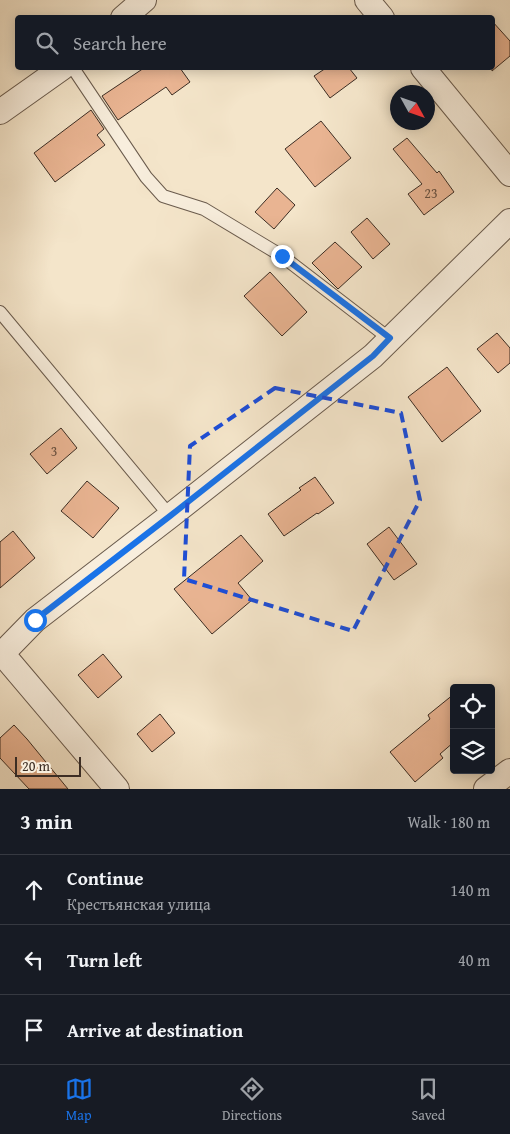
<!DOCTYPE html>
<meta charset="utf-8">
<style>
:root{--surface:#171b24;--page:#20242c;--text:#f1f3f6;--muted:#9ea1a6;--line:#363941;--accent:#1a73e8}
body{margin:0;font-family:"Gentium Book Plus",serif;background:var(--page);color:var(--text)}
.controls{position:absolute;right:15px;bottom:15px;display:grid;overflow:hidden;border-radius:5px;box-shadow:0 2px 12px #0003}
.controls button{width:45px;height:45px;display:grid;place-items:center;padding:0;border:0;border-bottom:1px solid var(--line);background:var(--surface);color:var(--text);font:25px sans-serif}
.compass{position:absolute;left:390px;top:85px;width:45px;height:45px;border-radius:50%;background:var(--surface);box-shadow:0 2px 12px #0003;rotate:130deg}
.scale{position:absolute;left:15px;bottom:12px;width:66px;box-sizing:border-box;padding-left:5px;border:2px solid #3c2d23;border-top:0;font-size:14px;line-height:18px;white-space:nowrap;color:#3c2d23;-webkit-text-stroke:4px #f8eedd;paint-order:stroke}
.stop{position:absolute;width:15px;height:15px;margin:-11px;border:4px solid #1a73e8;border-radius:50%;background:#fff}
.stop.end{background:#1a73e8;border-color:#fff;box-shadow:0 1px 5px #0008}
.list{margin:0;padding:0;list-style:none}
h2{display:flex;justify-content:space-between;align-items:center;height:65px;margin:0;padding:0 20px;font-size:21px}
h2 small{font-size:16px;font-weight:400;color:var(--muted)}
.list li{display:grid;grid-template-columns:32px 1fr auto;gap:15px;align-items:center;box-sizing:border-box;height:70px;padding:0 20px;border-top:1px solid var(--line)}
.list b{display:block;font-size:19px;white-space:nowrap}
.list p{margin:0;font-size:16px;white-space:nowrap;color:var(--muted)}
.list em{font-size:16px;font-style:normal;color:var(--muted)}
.icon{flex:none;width:28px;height:28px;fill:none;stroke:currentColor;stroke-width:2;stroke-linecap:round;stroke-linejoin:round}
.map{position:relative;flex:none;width:510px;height:789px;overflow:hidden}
.search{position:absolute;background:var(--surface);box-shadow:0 2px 12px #0003;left:15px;right:15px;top:15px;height:55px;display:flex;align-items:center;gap:12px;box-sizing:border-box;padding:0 18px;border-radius:5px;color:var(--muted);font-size:19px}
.sheet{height:275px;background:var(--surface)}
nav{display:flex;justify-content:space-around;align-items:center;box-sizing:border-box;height:70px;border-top:1px solid var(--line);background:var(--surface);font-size:14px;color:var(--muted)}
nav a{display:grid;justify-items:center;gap:2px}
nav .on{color:var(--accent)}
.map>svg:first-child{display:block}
.building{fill:#e9b492;stroke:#3c2d23}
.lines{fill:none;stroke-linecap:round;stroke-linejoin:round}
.lane-casing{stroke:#6a5b4d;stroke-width:14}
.street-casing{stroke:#6a5b4d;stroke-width:26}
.lane{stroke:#f8eedd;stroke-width:12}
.street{stroke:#f8eedd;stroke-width:24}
.route{stroke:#1a73e8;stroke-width:6}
.marked{fill:none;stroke:#1d4ed8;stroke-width:4;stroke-dasharray:10 6;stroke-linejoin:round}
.labels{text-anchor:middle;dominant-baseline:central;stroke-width:4;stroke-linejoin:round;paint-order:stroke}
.number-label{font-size:14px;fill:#674f3f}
</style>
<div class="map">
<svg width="510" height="789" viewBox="0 0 510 789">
<rect width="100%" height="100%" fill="#f4e5ca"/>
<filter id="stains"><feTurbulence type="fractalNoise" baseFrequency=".004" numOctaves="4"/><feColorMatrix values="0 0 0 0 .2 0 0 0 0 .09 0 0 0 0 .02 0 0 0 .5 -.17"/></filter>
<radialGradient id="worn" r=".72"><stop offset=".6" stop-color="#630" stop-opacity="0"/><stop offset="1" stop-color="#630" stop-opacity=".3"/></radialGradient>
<path class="building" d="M492,21L510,41V56L492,71Z
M144,68H180L190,82L172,95L166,87L118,120L102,96Z
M326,68H349L357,78L330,98L314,76Z
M91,110L104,129L97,135L105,145L55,182L34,153Z
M321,121L351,158L315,187L285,149Z
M407,138L437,173L439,171L454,192L424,215L408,194L422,184L393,149Z
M277,188L295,205L274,229L255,212Z
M367,218L390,244L373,259L351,232Z
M335,242L362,267L338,289L312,263Z
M270,272L307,312L282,336L244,296Z
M497,333L510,348V363L498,373L477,349Z
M447,367L481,411L442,442L408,397Z
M61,428L77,448L47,474L30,454Z
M315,477L334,503L318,514L317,513L284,536L268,514L301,490L299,488Z
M87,481L119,508L93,538L61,511Z
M389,527L417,564L394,580L367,544Z
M13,531L35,558L0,588V542Z
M241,535L263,561L238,583L252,600L212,634L174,589Z
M103,654L122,677L98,698L78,675Z
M454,694V742L440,754L443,758L415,782L390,752L430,719L428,715Z
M160,714L175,733L152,752L137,734Z
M14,725L27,739L68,789H29L0,758V738Z"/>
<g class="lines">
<defs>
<path id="lane" d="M73,68L146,177L163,196L204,209L282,256L390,339
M0,312L170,516"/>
<path id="street" d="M367,0L382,18
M123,18L144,0
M423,68L510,174
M0,112L62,68
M0,651L117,789
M0,656L35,620L170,516L373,356L510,221
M486,789L510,771"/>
</defs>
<use href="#lane" class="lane-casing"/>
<use href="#street" class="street-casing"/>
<use href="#lane" class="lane"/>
<use href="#street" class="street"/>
</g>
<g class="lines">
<path class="route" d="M35,620L170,516L373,356L390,338L282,256"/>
</g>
<path class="marked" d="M275,388L401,413L420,500L353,631L184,579L190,446Z"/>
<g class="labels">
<g class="number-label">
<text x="431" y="193">23</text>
<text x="54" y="451">3</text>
</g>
</g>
<rect width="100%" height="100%" filter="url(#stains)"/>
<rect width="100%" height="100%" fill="url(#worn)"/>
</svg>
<div class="controls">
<button><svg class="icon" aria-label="locate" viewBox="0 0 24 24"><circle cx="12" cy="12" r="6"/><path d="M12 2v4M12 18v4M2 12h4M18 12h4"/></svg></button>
<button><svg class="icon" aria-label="layers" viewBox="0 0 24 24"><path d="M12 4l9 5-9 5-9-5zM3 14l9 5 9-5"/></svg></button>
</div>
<svg class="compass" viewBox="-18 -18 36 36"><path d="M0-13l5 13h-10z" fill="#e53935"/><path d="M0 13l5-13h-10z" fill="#9ea1a6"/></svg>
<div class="scale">20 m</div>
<div class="stop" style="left:35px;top:620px"></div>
<div class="stop end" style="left:282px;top:256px"></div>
<div class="search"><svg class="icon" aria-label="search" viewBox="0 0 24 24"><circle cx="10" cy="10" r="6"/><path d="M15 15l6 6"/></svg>Search here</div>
</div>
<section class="sheet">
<h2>3 min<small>Walk · 180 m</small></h2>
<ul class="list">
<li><svg class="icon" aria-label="ahead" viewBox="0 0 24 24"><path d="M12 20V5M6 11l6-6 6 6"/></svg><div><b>Continue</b><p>Крестьянская улица</p></div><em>140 m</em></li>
<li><svg class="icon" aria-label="left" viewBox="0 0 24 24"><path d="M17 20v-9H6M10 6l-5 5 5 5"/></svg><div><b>Turn left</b></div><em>40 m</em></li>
<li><svg class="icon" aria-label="arrive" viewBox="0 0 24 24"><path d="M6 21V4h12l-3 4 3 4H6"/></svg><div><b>Arrive at destination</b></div></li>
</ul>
</section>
<nav>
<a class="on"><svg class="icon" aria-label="map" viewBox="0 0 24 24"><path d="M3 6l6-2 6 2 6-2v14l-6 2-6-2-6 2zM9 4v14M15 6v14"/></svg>Map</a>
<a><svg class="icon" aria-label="directions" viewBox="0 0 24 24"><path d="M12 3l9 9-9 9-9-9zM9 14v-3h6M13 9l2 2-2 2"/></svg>Directions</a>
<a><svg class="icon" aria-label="saved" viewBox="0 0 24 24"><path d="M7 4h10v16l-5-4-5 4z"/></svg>Saved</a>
</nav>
